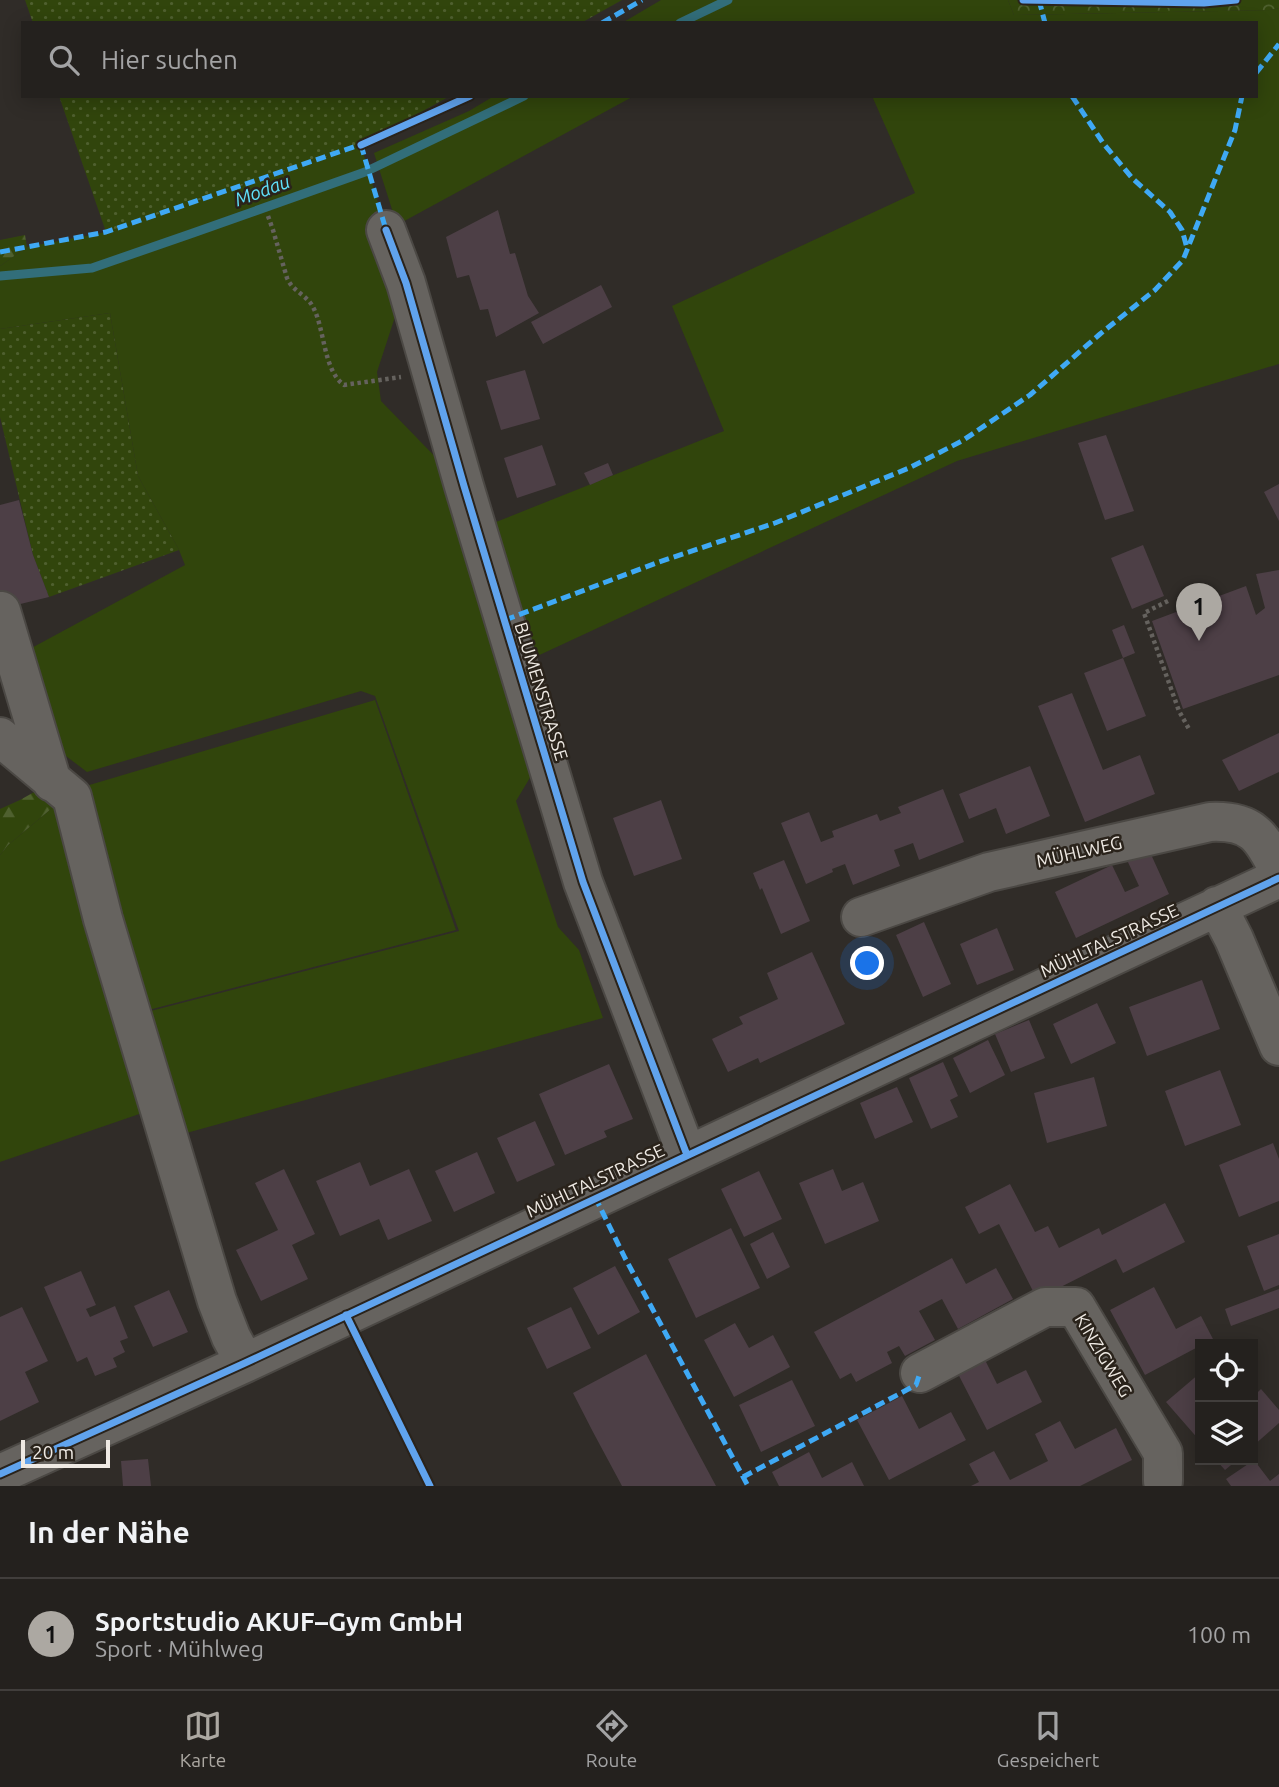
<!DOCTYPE html>
<html lang="de">
<meta charset="utf-8">
<style>
:root{--surface:#24211e;--page:#2c2927;--text:#f1f3f6;--muted:#a3a3a4;--line:#413e3c;--accent:#aca8a2}
body{margin:0;font-family:Ubuntu,sans-serif;background:var(--page);color:var(--text)}
.controls{position:absolute;right:21px;bottom:21px;display:grid;overflow:hidden;border-radius:0px;box-shadow:0 4px 18px #0003}
.controls button{width:63px;height:63px;display:grid;place-items:center;padding:0;border:0;border-bottom:2px solid var(--line);background:var(--surface);color:var(--text);font:35px sans-serif}
.scale{position:absolute;left:21px;bottom:18px;width:89px;box-sizing:border-box;padding-left:7px;border:4px solid #efeae4;border-top:0;font-size:19px;line-height:24px;white-space:nowrap;color:#efeae4;-webkit-text-stroke:5px #2a231b;paint-order:stroke}
.you{position:absolute;left:868px;top:964px;width:24px;height:24px;margin:-18px;border:5px solid #fff;border-radius:50%;background:#1a73e8;box-shadow:0 0 0 10px #1a73e833}
.badge{display:grid;place-items:center;width:46px;height:46px;border-radius:50%;background:var(--accent);color:#111;font-size:23px;font-weight:700}
.pin{position:absolute;translate:-50% -58px;filter:drop-shadow(0 2px 4px #0008)}
.pin::after{content:'';position:absolute;top:37px;width:24px;height:21px;background:inherit;clip-path:polygon(0 0,100% 0,50% 100%)}
.list{margin:0;padding:0;list-style:none}
h2{display:flex;justify-content:space-between;align-items:center;height:91px;margin:0;padding:0 28px;font-size:30px}
h2 small{font-size:23px;font-weight:400;color:var(--muted)}
.list li{display:grid;grid-template-columns:46px 1fr auto;gap:21px;align-items:center;box-sizing:border-box;height:112px;padding:0 28px;border-top:2px solid var(--line)}
.list b{display:block;font-size:26px;white-space:nowrap}
.list p{margin:0;font-size:23px;white-space:nowrap;color:var(--muted)}
.list em{font-size:23px;font-style:normal;color:var(--muted)}
.icon{flex:none;width:38px;height:38px;fill:none;stroke:currentColor;stroke-width:2;stroke-linecap:round;stroke-linejoin:round}
.map{position:relative;flex:none;width:1279px;height:1486px;overflow:hidden}
.search{position:absolute;background:var(--surface);box-shadow:0 4px 18px #0003;left:21px;right:21px;top:21px;height:77px;display:flex;align-items:center;gap:18px;box-sizing:border-box;padding:0 24px;border-radius:0px;color:var(--muted);font-size:26px}
.sheet{height:203px;background:var(--surface)}
nav{display:flex;justify-content:space-around;align-items:center;box-sizing:border-box;height:98px;border-top:2px solid var(--line);background:var(--surface);font-size:19px;color:var(--muted)}
nav a{display:grid;justify-items:center;gap:4px}
nav .on{color:var(--accent)}
.map>svg:first-child{display:block}
.grass{fill:#31450c}
.forest{fill:url(#forest-firs)}
.park{fill:url(#park-crowns)}
.garden{fill:url(#garden-dots)}
.lines{fill:none;stroke-linecap:round;stroke-linejoin:round}
.stream{stroke:#326e7a;stroke-width:9}
.building{fill:#4d3f46}
.minor-casing{stroke:#4b4844;stroke-width:42}
.path{stroke:#65625e;stroke-width:4.5;stroke-dasharray:3.5 3.5;stroke-linecap:butt}
.minor{stroke:#66635f;stroke-width:38}
.quiet{stroke:#3fa9f5;stroke-width:5;stroke-dasharray:10 5;stroke-linecap:butt}
.cycleway-casing{stroke:#2a231b;stroke-width:11}
.cycleway{stroke:#60a3ed;stroke-width:7}
.labels{text-anchor:middle;dominant-baseline:central;stroke-width:5;stroke-linejoin:round;paint-order:stroke}
.street-label{font-size:18px;fill:#efeae4;stroke:#2a231b}
.water-label{font-size:19px;font-style:italic;fill:#60e1fa;stroke:#2a231b}
</style>
<div class="map">
<svg width="1279" height="1486" viewBox="0 0 1279 1486">
<defs>
<pattern id="forest-firs" width="22" height="20" patternUnits="userSpaceOnUse" patternTransform="scale(1.75)"><rect width="22" height="20" fill="#31450c"/><path d="M5 1l3.5 6h-7zM16 11l3.5 6h-7z" fill="#4f602f"/></pattern>
<pattern id="park-crowns" width="20" height="18" patternUnits="userSpaceOnUse" patternTransform="scale(1.75)"><rect width="20" height="18" fill="#31450c"/><path d="M2 6a3 3 0 1 1 6 0M12 15a3 3 0 1 1 6 0" fill="none" stroke="#4f602f"/></pattern>
<pattern id="garden-dots" width="8" height="8" patternUnits="userSpaceOnUse" patternTransform="scale(1.75)"><rect width="8" height="8" fill="#31450c"/><path d="M2 2h.1M6 6h.1" fill="none" stroke="#4f602f" stroke-width="1.8" stroke-linecap="round"/></pattern>
</defs>
<rect width="100%" height="100%" fill="#302c28"/>
<path class="grass" d="M661,0H1008L1014,15L1269,10L1279,8V364L957,461L533,658L491,524L724,431L672,306L915,193L872,96H1256V23H622Z
M494,96H634L397,225L374,153L469,111Z
M361,145L386,230L406,283L377,372L381,401L452,474L534,771L516,801L558,927L579,950L603,1018L172,1137L139,1014L459,931L375,696L361,691L87,772L62,753L26,651L185,565L179,550L138,476L110,313L0,329V266L27,247L106,232Z
M375,700L456,930L137,1013L76,789Z
M64,798L148,1111L0,1162V855L8,845Z"/>
<path class="forest" d="M25,235L27,247L0,266V240Z
M52,782L64,798L8,845L0,855V809L20,800Z"/>
<path class="park" d="M1008,0H1279V8L1269,10L1014,15Z"/>
<path class="garden" d="M25,0H622L581,23H33Z
M59,96H450L361,145L106,232Z
M110,313L138,476L179,550L49,597L33,555L0,417V329Z"/>
<g class="lines">
<path class="stream" d="M680,23L728,0
M0,276L92,268L193,233L365,172L524,96"/>
</g>
<path class="building" d="M498,210L510,254L515,253L528,296L539,313L496,337L488,309L480,310L469,275L457,278L446,237Z
M601,285L612,307L543,344L531,322Z
M525,370L540,419L501,430L486,381Z
M1106,435L1134,511L1105,520L1078,443Z
M542,445L556,485L517,498L504,458Z
M608,463L613,475L590,485L584,473Z
M1279,484V521L1264,492Z
M19,500L33,555L49,597L0,609V505Z
M1143,545L1164,596L1132,609L1111,558Z
M1279,570V675L1183,709L1152,621L1246,586L1256,615L1265,608L1256,574Z
M1124,625L1135,653L1123,658L1112,630Z
M1123,658L1146,716L1107,731L1084,673Z
M1072,693L1103,770L1140,755L1155,794L1085,822L1038,706Z
M1279,733V772L1239,791L1222,760Z
M1030,766L1050,816L1006,834L996,808L969,819L959,794Z
M943,789L964,842L919,860L913,843L894,850L900,866L853,885L845,864L832,869L833,872L806,884L781,823L809,812L821,842L834,837L832,831L877,814L880,821L901,813L898,807Z
M661,800L682,859L634,876L613,818Z
M1149,850L1169,894L1076,938L1055,892L1112,865L1125,892L1139,886L1127,860Z
M784,860L810,921L781,934L762,888L760,890L753,873Z
M924,922L951,984L923,997L896,935Z
M997,928L1014,970L977,985L960,944Z
M812,952L845,1024L760,1063L758,1058L728,1072L712,1039L743,1024L739,1017L778,999L767,973Z
M1202,980L1220,1029L1147,1056L1129,1007Z
M1097,1003L1116,1043L1071,1064L1053,1024Z
M1029,1020L1045,1058L1011,1072L995,1034Z
M988,1040L1005,1075L970,1093L953,1058Z
M943,1062L958,1096L950,1100L958,1117L931,1129L909,1078Z
M609,1064L633,1119L604,1131L607,1137L565,1155L539,1094Z
M1220,1070L1241,1125L1185,1146L1165,1091Z
M1094,1077L1107,1126L1047,1143L1034,1093Z
M897,1087L913,1122L875,1139L860,1103Z
M535,1121L555,1165L517,1182L497,1138Z
M1273,1143L1279,1159V1201L1239,1217L1219,1165Z
M477,1152L495,1193L454,1212L435,1171Z
M360,1162L370,1186L409,1169L432,1221L388,1240L379,1219L340,1236L316,1181Z
M284,1169L315,1234L292,1245L308,1279L261,1301L236,1250L278,1230L255,1183Z
M833,1169L842,1191L863,1182L879,1221L825,1244L799,1183Z
M759,1171L782,1219L744,1237L721,1189Z
M1010,1184L1035,1232L1048,1226L1059,1248L1099,1228L1102,1235L1165,1203L1185,1242L1123,1273L1116,1259L1037,1299L999,1224L979,1234L965,1207Z
M731,1228L760,1288L696,1318L668,1259Z
M773,1232L790,1267L767,1279L750,1244Z
M1279,1234V1285L1264,1291L1247,1246Z
M952,1258L966,1284L996,1268L1013,1299L958,1329L942,1299L919,1311L935,1340L905,1356L899,1346L887,1352L892,1363L856,1382L851,1373L840,1379L814,1332Z
M615,1266L640,1312L598,1335L573,1288Z
M81,1271L96,1305L86,1309L90,1317L115,1306L128,1338L120,1341L125,1352L113,1358L117,1367L95,1376L87,1357L77,1362L44,1287Z
M1154,1287L1176,1329L1201,1316L1213,1339L1145,1375L1110,1310Z
M1279,1289V1308L1231,1326L1225,1309Z
M169,1290L188,1332L153,1347L134,1306Z
M22,1307L48,1361L25,1372L39,1402L0,1421V1317Z
M571,1307L591,1348L547,1369L527,1328Z
M735,1323L749,1348L773,1335L790,1367L734,1397L704,1340Z
M646,1354L687,1432L716,1486H622L593,1432L573,1393Z
M983,1356L997,1384L1026,1370L1042,1402L987,1430L956,1370Z
M1200,1373V1441L1166,1402Z
M792,1380L815,1426L761,1452L739,1405Z
M1261,1389L1279,1410V1423L1253,1446V1397Z
M902,1396L919,1429L951,1412L966,1440L889,1480L857,1420Z
M1060,1421L1075,1449L1116,1428L1132,1460L1080,1486H971L979,1482L969,1464L994,1451L1010,1480L1048,1461L1035,1434Z
M809,1452L822,1478L852,1462L864,1486H779L772,1472Z
M148,1459L151,1486H123L121,1461Z
M1216,1460H1237L1225,1470Z
M1254,1460L1270,1481L1279,1474V1486H1231L1226,1479Z"/>
<g class="lines">
<defs>
<path id="minor" d="M386,230L406,283L464,486L583,882L687,1155
M1,611L52,782
M0,737L72,797L103,919L217,1301L231,1337L245,1363
M1217,906L1234,939L1279,1046
M861,917L989,872L1210,822C1252,820 1262,836 1279,871
M920,1373L1045,1307H1076L1163,1453V1481
M0,1474L245,1363L1279,878"/>
</defs>
<use href="#minor" class="minor-casing"/>
<path class="path" d="M268,216L273,230L287,278C292,291 307,295 313,307C325,329 323,370 344,385L401,377
M1168,601L1144,613L1179,711L1189,729"/>
<use href="#minor" class="minor"/>
<path class="quiet" d="M1039,0L1045,23
M602,23L642,0
M1256,73L1279,44
M1072,96L1103,143L1133,179L1170,212L1182,230L1187,248
M361,145L386,230
M0,252L106,232L365,143
M505,620L659,562L775,523L909,468L962,441L1030,395L1100,334L1155,290L1183,260L1235,130L1242,96
M595,1197L625,1258L748,1486
M743,1477L916,1385L920,1373"/>
<defs>
<path id="cycleway" d="M1023,0L1204,3L1236,0
M361,145L470,96
M386,230L406,283L464,486L583,882L687,1155
M346,1315L430,1486
M0,1474L245,1363L1279,878"/>
</defs>
<use href="#cycleway" class="cycleway-casing"/>
<use href="#cycleway" class="cycleway"/>
</g>
<g class="labels">
<g class="street-label">
<text transform="translate(542 691) rotate(73)">BLUMENSTRASSE</text>
<text transform="translate(1079 851) rotate(-13)">MÜHLWEG</text>
<text transform="translate(1109 940) rotate(-25)">MÜHLTALSTRASSE</text>
<text transform="translate(595 1180) rotate(-25)">MÜHLTALSTRASSE</text>
<text transform="translate(1104 1355) rotate(59)">KINZIGWEG</text>
</g>
<g class="water-label">
<text transform="translate(262 190) rotate(-20)">Modau</text>
</g>
</g>
</svg>
<div class="controls">
<button><svg class="icon" aria-label="locate" viewBox="0 0 24 24"><circle cx="12" cy="12" r="6"/><path d="M12 2v4M12 18v4M2 12h4M18 12h4"/></svg></button>
<button><svg class="icon" aria-label="layers" viewBox="0 0 24 24"><path d="M12 4l9 5-9 5-9-5zM3 14l9 5 9-5"/></svg></button>
</div>
<div class="scale">20 m</div>
<div class="you"></div>
<div class="pin badge" style="left:1199px;top:641px">1</div>
<div class="search"><svg class="icon" aria-label="search" viewBox="0 0 24 24"><circle cx="10" cy="10" r="6"/><path d="M15 15l6 6"/></svg>Hier suchen</div>
</div>
<section class="sheet">
<h2>In der Nähe<small></small></h2>
<ul class="list">
<li><span class="badge">1</span><div><b>Sportstudio AKUF–Gym GmbH</b><p>Sport · Mühlweg</p></div><em>100 m</em></li>
</ul>
</section>
<nav>
<a class="on"><svg class="icon" aria-label="map" viewBox="0 0 24 24"><path d="M3 6l6-2 6 2 6-2v14l-6 2-6-2-6 2zM9 4v14M15 6v14"/></svg>Karte</a>
<a><svg class="icon" aria-label="directions" viewBox="0 0 24 24"><path d="M12 3l9 9-9 9-9-9zM9 14v-3h6M13 9l2 2-2 2"/></svg>Route</a>
<a><svg class="icon" aria-label="saved" viewBox="0 0 24 24"><path d="M7 4h10v16l-5-4-5 4z"/></svg>Gespeichert</a>
</nav>
